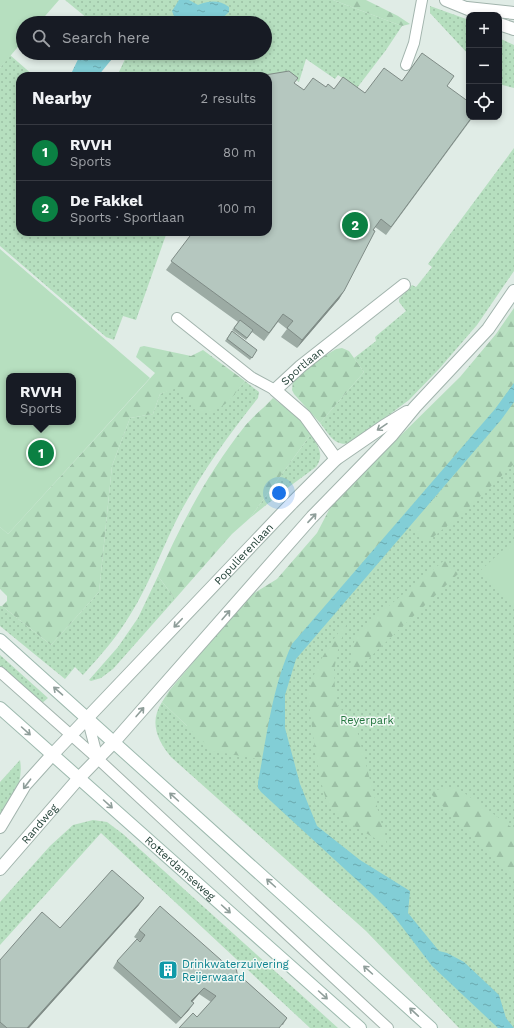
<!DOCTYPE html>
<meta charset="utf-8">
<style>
:root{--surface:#171b24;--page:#242831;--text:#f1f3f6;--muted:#9ea1a6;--line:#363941;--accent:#0b8043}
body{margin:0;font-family:"Work Sans",sans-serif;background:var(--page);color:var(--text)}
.controls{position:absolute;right:12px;top:12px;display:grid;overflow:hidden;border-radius:8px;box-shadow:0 2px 6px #0003}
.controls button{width:36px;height:36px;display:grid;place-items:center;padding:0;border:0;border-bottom:1px solid var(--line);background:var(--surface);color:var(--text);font:20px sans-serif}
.you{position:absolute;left:279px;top:493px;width:14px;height:14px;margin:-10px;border:3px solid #fff;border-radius:50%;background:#1a73e8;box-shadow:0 0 0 6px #1a73e833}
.badge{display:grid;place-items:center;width:26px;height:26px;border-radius:50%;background:var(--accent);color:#fff;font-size:13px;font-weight:700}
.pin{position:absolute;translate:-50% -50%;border:2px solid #fff;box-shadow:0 1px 4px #0006}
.popup{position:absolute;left:6px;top:373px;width:70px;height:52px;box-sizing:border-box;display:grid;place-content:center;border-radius:8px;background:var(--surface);filter:drop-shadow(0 1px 3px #0005);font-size:13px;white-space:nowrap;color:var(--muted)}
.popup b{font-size:15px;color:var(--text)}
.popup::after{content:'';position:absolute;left:50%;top:100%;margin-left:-8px;border:8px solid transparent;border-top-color:var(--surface)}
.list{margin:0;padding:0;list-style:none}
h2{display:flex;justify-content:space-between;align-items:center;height:52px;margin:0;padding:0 16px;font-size:17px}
h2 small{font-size:13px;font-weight:400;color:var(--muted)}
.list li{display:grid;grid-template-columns:26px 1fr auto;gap:12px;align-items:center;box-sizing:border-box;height:56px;padding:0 16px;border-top:1px solid var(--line)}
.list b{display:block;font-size:15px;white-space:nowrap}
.list p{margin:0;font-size:13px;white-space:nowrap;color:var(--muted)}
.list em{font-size:13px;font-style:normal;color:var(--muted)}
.icon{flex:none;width:22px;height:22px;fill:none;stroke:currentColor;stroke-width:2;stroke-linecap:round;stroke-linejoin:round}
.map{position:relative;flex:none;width:514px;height:1028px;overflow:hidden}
.search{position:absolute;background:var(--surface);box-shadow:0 2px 6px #0003;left:16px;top:16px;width:256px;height:44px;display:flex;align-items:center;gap:10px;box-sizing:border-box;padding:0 14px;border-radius:22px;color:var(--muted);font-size:15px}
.panel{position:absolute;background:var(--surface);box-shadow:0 2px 6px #0003;left:16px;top:72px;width:256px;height:164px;border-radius:12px}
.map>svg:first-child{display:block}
.grass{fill:url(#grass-dots)}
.forest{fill:url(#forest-firs)}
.pitch{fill:#b6dfbf;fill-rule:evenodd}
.water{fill:url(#water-ripples)}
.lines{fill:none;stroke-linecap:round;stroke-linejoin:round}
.service-casing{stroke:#a2b4ad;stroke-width:12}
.minor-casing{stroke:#a2b4ad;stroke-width:14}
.tertiary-casing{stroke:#a2b4ad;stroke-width:14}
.secondary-casing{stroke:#9db9ae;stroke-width:14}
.service{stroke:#fff;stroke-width:10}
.minor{stroke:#fff;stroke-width:12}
.tertiary{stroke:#fff;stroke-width:12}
.secondary{stroke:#fff;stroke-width:12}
.wall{fill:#9caba4}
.shaded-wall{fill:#7f8b86}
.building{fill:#b5c7bf;stroke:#7f8b86}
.oneway{stroke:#8f9e9a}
.labels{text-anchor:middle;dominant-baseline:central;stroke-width:3;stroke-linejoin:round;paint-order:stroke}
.street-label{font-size:11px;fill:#1f3e34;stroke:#f0f8f4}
.park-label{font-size:11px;fill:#267841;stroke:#f0f8f4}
.culture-label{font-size:11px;fill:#0d838f;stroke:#f0f8f4;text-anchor:start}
</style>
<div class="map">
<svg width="514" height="1028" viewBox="0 0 514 1028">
<defs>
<pattern id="grass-dots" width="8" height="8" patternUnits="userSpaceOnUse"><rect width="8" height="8" fill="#b6dfbf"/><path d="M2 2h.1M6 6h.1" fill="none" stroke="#9cc0a5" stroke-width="1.8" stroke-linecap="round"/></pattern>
<pattern id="forest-firs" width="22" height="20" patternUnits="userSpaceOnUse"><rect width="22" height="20" fill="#b6dfbf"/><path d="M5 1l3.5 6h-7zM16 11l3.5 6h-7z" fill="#9cc0a5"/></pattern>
<pattern id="water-ripples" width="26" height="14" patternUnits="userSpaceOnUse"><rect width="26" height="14" fill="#82ced6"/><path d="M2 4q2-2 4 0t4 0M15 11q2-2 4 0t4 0" fill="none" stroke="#6aa9ae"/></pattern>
</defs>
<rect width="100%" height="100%" fill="#e0ece6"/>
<path class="grass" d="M65,0H333L402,26L386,50L357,88L338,75L335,79L306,59L299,82L287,74L268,76H117L128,53H265V23H93Z
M430,6L469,20V55L430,13Z
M499,38L514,45V88L499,84Z
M10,55L34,76H20V232H167L136,320L123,316L114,340L106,337L0,246V68Z
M514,148V271L477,325L439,369L409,400L351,443C334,447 330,435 320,423L364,372L354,358L376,341L375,337L406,311L399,302V299L412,285L416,287L432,267L428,264Z
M514,314V1028H459L366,931L171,757C157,740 149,722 162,702L187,726Z
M245,381L259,392L258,398C229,434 203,471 181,511C163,545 151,582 130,615C117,637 100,656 83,675L75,667L65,679L0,626V606H2L51,645L99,592L112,466L130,418L153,414L160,394L177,387L229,400Z
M311,434C318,446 325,455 316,467L286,489L250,518Z
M158,576L175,599L113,669L101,678L91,681L89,680L118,647L138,618Z
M0,655L48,698L41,704L0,667Z
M20,760C24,783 12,800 0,819V782Z
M93,820L107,822L123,834L338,1028H310L101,833L0,945V902L50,846L73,825Z"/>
<path class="forest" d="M333,0H366L398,16L410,24L402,26Z
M514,308V383L495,409L337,592L284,661L263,760L213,751L162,702L169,691L248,597L277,579L317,533L333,502L460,377L496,334Z
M144,346L191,356L203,350L245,381C231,398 227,409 203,413L177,388L160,394L153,414L130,418L112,466L99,592L51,645L2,606L7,601V596L0,589V527L8,534L155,373L136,357L140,347Z
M342,348L349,351L364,372L320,423L294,394L292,390L293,381L321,358L336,349Z
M273,398L299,418L311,434L250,518L232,534L175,599L158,576C181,524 209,471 245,426C253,416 264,408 273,398Z
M514,402V464L463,513L427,542L410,527L501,420Z
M446,559L458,574L349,677L352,648L356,636L368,623Z
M347,622L338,650L334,670L335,692L338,705L357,730L387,845C368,834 346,823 331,808C319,795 311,717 308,695C313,669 330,642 347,622Z
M456,787L514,829V879L428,791Z"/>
<path class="pitch" d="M0,0H59L39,23H23V41L0,68Z
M0,249L150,378L8,534L0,527ZM9,376H73V422H9Z
M514,540V608L480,571Z"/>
<path class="water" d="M179,0H189L198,5C209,0 220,0 229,7V12L217,23H195L174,16L172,11Z
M81,53H116V54L98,76H74L71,74Z
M514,383V402L501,420L296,659L285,695V728L300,784L317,826L360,860L410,891L408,913L439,951L447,953L464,962L499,995L506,1018L514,1028H498L432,966L393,915L372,894L261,792L258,788V782C267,736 272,687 292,644L495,409Z"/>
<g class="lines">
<defs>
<path id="service" d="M406,65L414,43L422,0
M177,318L251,377L275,390
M0,672L98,759L388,1028
M87,717L98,759"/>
<g id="minor">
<path d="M446,0L473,11"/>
<path d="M467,8L514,13"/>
<path d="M499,24L514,29"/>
<path id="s1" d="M336,459L305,416L275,390L301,366L404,285"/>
</g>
<g id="tertiary">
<path id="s2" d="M0,827L25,785L52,755L292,503L336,459L384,426L407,412"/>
<path id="s3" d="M0,869L79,778L114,742L312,517L392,435L415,407L488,329L514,291"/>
</g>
<g id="secondary">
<path d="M0,640L431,1028"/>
<path id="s4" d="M0,708L360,1028"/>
</g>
</defs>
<use href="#service" class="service-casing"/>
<use href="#minor" class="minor-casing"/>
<use href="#tertiary" class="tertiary-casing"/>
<use href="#secondary" class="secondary-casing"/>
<use href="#service" class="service"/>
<use href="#minor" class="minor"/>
<use href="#tertiary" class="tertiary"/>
<use href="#secondary" class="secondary"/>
</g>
<path class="wall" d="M402,81L447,86L473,117L386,235L375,227L373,230L344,291L339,299L297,348L281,337L287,329L278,322L264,341L252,332L246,340L232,330L238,322L166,270L191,235L188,232H268L294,84L304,90L326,87L334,89L365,93Z
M232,331L257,350L250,360L225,341Z
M139,905L29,1028H0V960L60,928Z
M139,930L230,968L237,973L287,1018L283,1025L197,1017L211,1002L199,994L192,1002L189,1010L176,1024L113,968L117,961L140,941L134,937Z"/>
<path class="shaded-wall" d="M344,291L339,299L297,348L302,340Z
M144,898L139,905L29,1028H27Z
M204,988L199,994L187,1008L191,1001Z
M194,1003L189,1010L176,1024L181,1018Z"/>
<path class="building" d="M422,53L454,76L447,86L469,102V117H472L391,227L381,219L373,230L375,231L344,291L302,340L287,328L293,321L283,314L269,333L171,261L193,232H268V76H259L289,71L298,78L294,83L304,90L313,78L326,87L328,84L334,89L343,77L365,93L384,68L402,81Z
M240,320L253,330L247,338L234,328Z
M232,331L257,350L252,358L227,339Z
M112,870L144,898L27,1028H7L0,1022V960L42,912L60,928Z
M160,906L230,968L233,966L236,967L237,973L287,1018L279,1028H179L193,1013L197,1017L216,996L204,988L191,1001L194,1003L181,1018L117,961L137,939L140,942L145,935L139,930Z"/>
<defs><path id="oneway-shaft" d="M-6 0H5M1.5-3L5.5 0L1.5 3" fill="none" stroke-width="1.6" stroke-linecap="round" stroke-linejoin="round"/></defs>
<g class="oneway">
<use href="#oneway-shaft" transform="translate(382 427) rotate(146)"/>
<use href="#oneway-shaft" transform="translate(312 518) rotate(-47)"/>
<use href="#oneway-shaft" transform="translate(226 615) rotate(-49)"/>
<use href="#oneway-shaft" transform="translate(178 623) rotate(134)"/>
<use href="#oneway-shaft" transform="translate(58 691) rotate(-139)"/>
<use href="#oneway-shaft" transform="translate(140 712) rotate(-49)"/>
<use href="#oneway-shaft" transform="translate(26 731) rotate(42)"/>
<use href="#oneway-shaft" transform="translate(27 784) rotate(127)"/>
<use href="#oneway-shaft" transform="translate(174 797) rotate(-138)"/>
<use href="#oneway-shaft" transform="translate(108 804) rotate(42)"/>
<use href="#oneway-shaft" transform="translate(271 883) rotate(-138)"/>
<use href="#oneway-shaft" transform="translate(226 909) rotate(42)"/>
<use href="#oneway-shaft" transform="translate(368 970) rotate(-138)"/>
<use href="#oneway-shaft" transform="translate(323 995) rotate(42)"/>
<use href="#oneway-shaft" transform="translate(414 1012) rotate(-137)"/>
</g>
<defs>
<symbol id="building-square" viewBox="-11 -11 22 22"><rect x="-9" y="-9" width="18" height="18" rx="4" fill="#0f9aa8" stroke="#f0f8f4"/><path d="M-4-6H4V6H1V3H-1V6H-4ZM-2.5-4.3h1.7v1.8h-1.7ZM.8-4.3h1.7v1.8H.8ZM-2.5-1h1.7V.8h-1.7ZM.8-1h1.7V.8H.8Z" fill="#fff"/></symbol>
</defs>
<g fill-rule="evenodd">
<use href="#building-square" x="157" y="959" width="22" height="22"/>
</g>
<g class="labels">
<g class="street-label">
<text stroke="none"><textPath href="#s1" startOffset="129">Sportlaan</textPath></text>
<text stroke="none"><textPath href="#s2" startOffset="367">Populierenlaan</textPath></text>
<text stroke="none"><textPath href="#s3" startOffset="60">Randweg</textPath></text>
<text stroke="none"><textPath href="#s4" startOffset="241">Rotterdamseweg</textPath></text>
</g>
<g class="park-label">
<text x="367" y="720">Reyerpark</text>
</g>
<g class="culture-label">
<text x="182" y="964">Drinkwaterzuivering<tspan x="182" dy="13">Reijerwaard</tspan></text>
</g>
</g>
</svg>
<div class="controls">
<button>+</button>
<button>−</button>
<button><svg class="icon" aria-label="locate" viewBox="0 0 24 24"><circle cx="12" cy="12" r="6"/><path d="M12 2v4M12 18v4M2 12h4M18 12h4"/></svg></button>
</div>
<div class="you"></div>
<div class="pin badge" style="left:41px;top:453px">1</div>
<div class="popup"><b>RVVH</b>Sports</div>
<div class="pin badge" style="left:355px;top:225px">2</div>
<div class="search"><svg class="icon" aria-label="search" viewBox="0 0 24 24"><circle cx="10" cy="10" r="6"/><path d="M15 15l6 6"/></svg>Search here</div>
<section class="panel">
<h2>Nearby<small>2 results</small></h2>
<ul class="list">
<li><span class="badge">1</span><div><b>RVVH</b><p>Sports</p></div><em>80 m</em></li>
<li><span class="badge">2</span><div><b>De Fakkel</b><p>Sports · Sportlaan</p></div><em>100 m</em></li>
</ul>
</section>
</div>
